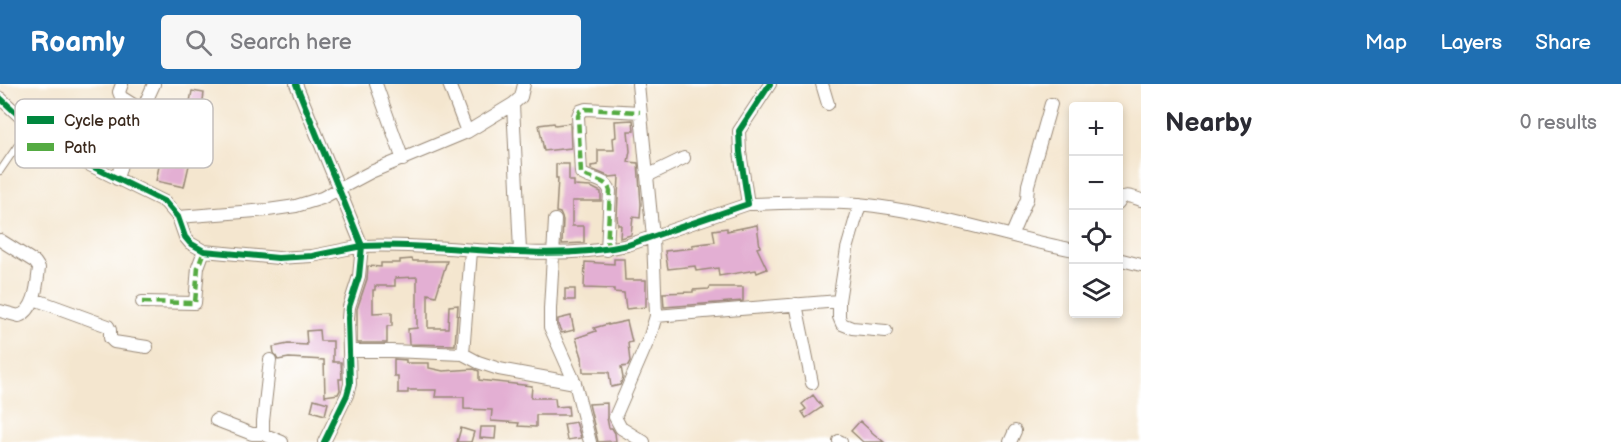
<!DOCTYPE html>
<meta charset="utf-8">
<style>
:root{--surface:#fff;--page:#f7f7f7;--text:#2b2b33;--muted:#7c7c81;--line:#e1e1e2;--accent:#1f6fb2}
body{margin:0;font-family:"Balsamiq Sans",sans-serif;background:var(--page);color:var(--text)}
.controls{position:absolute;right:18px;top:18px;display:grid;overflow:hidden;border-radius:6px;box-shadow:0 3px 9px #0003}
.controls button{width:54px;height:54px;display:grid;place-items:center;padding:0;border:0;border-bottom:2px solid var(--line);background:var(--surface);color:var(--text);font:30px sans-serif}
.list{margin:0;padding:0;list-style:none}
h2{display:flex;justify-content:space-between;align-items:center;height:78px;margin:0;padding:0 24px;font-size:26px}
h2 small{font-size:20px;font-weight:400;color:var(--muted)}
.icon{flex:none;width:33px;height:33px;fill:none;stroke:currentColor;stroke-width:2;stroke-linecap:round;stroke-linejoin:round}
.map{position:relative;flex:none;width:1141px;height:358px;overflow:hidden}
header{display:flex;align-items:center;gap:36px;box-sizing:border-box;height:84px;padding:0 30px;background:var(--accent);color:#fff}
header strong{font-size:28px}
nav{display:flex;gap:33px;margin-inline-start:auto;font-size:21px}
.search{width:420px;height:54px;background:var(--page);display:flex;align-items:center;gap:15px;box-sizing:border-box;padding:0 21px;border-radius:6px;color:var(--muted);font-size:22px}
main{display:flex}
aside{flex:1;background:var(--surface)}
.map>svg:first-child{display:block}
.building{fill:#e3afd3}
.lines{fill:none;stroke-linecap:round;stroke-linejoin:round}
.lane-casing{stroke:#988876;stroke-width:8}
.street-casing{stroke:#988876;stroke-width:14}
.lane{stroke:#fff;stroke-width:6}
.street{stroke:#fff;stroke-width:12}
.quiet{stroke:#55ab43;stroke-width:4.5;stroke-dasharray:9 4.5;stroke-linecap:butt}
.cycleway-casing{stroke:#fff;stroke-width:10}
.cycleway{stroke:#00873e;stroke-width:6}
.key{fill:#fff;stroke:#c4bfbc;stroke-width:1.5}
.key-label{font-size:16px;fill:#3b2a1e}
</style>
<header>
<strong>Roamly</strong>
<div class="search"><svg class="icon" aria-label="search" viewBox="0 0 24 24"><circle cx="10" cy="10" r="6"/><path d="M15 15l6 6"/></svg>Search here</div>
<nav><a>Map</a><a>Layers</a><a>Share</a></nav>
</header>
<main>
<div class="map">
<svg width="1141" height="358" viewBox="0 0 1141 358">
<rect width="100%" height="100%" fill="#fff"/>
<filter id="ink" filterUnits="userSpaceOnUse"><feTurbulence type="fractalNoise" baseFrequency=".0167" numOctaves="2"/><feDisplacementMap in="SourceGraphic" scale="12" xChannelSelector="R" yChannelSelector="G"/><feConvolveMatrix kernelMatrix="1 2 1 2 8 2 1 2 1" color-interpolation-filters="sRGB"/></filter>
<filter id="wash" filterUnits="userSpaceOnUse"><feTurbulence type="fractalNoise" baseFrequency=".008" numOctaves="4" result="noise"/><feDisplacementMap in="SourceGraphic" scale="24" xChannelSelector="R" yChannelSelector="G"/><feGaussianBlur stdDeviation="1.35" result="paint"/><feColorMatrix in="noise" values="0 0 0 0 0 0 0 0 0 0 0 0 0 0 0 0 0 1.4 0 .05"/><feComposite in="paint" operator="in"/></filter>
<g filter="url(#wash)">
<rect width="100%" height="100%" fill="#f4e6cf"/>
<g id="blocks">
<path class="building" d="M192,7L204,9L201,30H199L193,46L185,44Z
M633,36L634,47H628L630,67L628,78L638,79L641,120L640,134L633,133L631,151L620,154L621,141H618L617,133L619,92L610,93L591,85V82L598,81V66H614L613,54L616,53L615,37Z
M554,39L555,41L570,39L571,64L544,67L539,41Z
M164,58L193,64L184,103L156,97Z
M556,80H569V97H574V102L591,103L601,108V117H572V142H584V159L562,160L563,136L560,129L556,128L558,94H556Z
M757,141L760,163L757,164L767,185L757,189L756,186L719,192L718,184L696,187L695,182L668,185L665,167L693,164L692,161L715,158L713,146L727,144V147Z
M412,175L413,177H447L436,212L428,210V244H448L449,222L458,221L455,261L409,260L408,245L417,244V193L395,194V202H375V206H373V229L392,228V242H387V259H357V225L367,195L368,182L381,183V179H400V176Z
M614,175H624L625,196H646V223L626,225L624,209L614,208V205L584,204L585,178L614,180Z
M710,203H743V217L664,223L663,209L693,208V206L709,205Z
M565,205H575V216H565Z
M571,232L574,246L562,249L558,241V235Z
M627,237L632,258L628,259L630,278L628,282L621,283L623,294L620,301L611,303L609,288H583L582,273L576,254L596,247L594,244L608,240V241Z
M319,246L320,257H333V278H341L342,295H339L340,306L338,310L325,312L324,276L289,274L278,276L274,269L273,263L288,260L307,261L306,247Z
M394,275L406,276V279H429V284L443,287L474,285L479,287V296L532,302L531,314H555L556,323L568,322L569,331H536V343L518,342L519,339L491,337L492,326L464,325V313H435L436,306H408V309H398V292H394Z
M813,311L822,323L806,334L802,328L806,325L802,320Z
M314,315L328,319L325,331L311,327Z
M607,319V334L609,344H612L615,349L616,357L598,358L589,320Z
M860,337L874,350L884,358H863L851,347Z
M576,338L581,354L567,356L564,340Z
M481,343H496L495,355L480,354Z
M461,344L474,348L471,358H457Z"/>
</g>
</g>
<g filter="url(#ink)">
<use href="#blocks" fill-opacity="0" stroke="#988876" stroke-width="1.5"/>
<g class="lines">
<defs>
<path id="lane" d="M0,87L30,43"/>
<path id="street" d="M122,0L119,8L121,13L137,23
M296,0L362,162C449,158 542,180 628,161L748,120L740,68L739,47L770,0
M376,0L403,76
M449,0L467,48
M638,0L653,153L656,232L650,252L615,333L621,344L644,358
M822,0L828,20
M0,14L53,63L165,118L178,133L185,153L190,159L204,167L278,174L312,172L362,162L359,192L349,223L348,234L350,300L347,311L324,358
M513,20L520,167
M647,92L684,74
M117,95L137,23L142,24L144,22L154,0
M1118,119C1124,108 1132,113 1141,116
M748,120C785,119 822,117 858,120C932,127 1002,152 1074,166
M178,133L268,126L296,122L322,114L371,88L467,48L513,20L521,13L524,0
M555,136L550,225V243L575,299L590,358
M1012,150L1027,115L1028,101L1051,20
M0,156L35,178L39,184C37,199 36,226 19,232L0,227
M607,166L610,107C607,95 590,96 581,89L578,32L580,27L586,25L640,28
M1118,175L1141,181
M34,215L108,242L110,246V254L114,258L147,263
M839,217V233L842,240L852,244L886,247
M142,218L195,219L198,183L204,167
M796,220L812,299
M656,232L839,217L847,165L860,120
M350,267H391L463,270L478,278L499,285L575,299
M463,270L471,167
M270,276L263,337V350L282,358
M216,336L252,350H263
M839,357L841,358
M1010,358L1015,347"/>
</defs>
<use href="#lane" class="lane-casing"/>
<use href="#street" class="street-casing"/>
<use href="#lane" class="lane"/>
<use href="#street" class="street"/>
<path class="quiet" d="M607,166L610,107C607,95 590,96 581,89L578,32L580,27L586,25L640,28
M142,218L195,219L198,183L204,167"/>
<defs>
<path id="cycleway" d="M296,0L362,162C449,158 542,180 628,161L748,120L740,68L739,47L770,0
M0,14L53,63L165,118L178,133L185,153L190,159L204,167L278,174L312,172L362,162L359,192L349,223L348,234L350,300L347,311L324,358"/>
</defs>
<use href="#cycleway" class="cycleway-casing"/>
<use href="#cycleway" class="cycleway"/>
</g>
</g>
<rect x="15" y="15" width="198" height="69" rx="9" class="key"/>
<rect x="27" y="32" width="27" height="8" fill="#00873e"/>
<rect x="27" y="59" width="27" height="8" fill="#55ab43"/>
<g class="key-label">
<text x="64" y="42">Cycle path</text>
<text x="64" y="69">Path</text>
</g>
</svg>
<div class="controls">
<button>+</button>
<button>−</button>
<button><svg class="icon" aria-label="locate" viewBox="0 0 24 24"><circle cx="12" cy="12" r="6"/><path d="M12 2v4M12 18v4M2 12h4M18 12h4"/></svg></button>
<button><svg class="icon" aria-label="layers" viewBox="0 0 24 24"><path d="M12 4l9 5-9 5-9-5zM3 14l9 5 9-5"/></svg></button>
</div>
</div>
<aside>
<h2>Nearby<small>0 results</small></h2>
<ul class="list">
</ul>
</aside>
</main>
